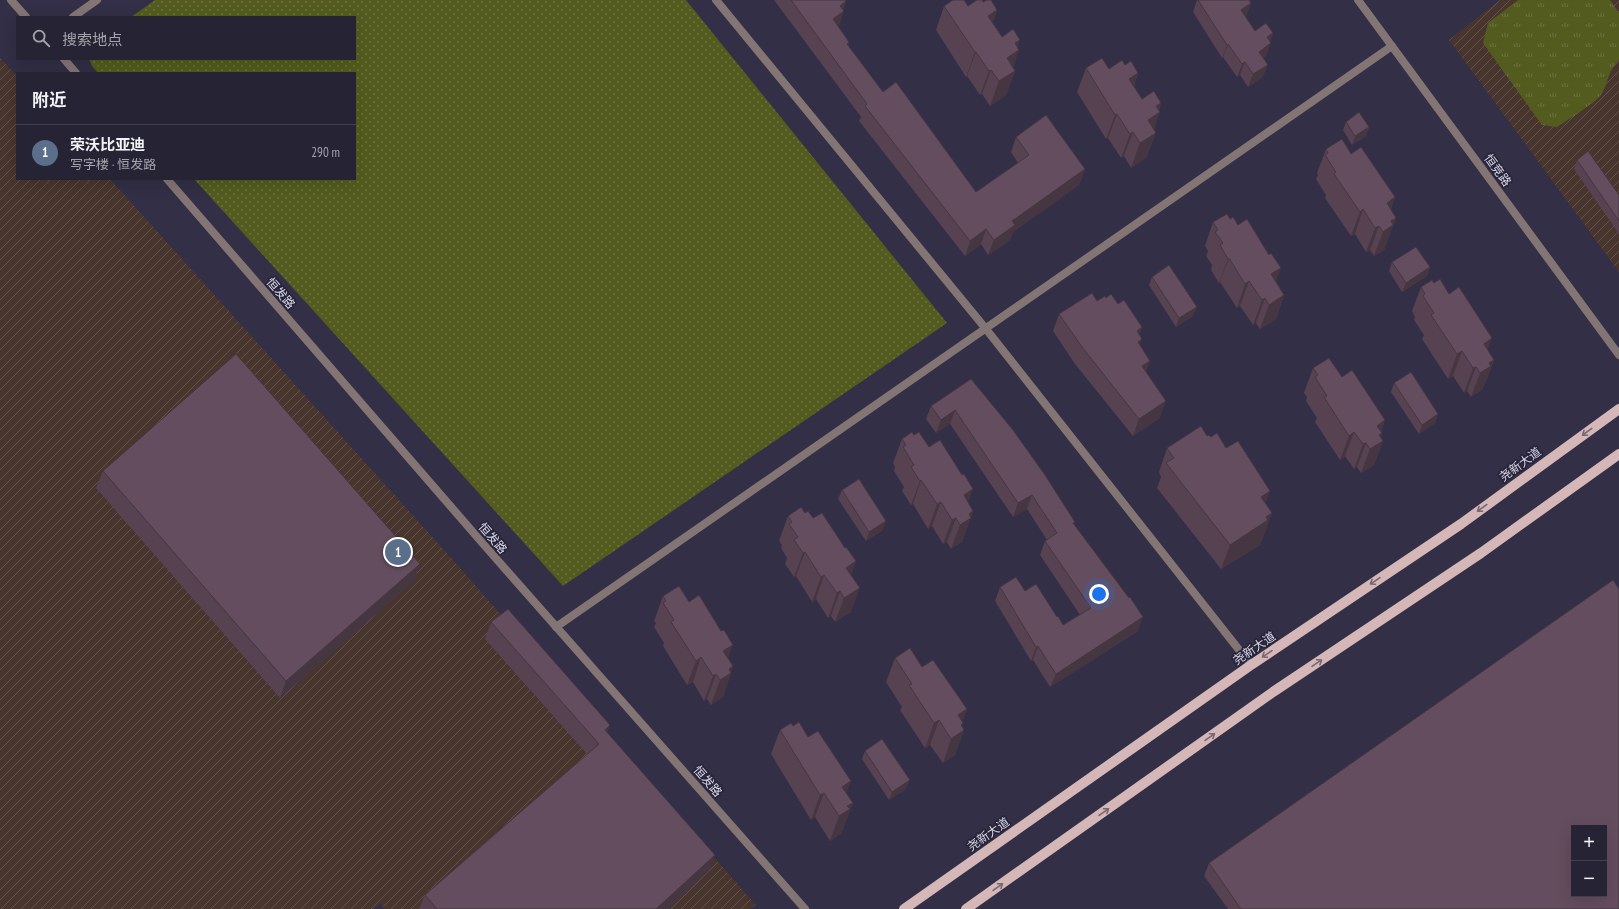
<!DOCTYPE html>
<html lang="zh">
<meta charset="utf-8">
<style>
:root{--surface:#262334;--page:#2e2b3c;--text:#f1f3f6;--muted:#a4a4ac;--line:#42404f;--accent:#52cbd8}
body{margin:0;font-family:"PT Sans Narrow","Noto Sans SC",sans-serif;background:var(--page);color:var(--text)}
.controls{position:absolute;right:12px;bottom:12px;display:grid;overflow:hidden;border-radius:0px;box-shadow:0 4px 16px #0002}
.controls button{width:36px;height:36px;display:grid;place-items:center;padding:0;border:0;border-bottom:1px solid var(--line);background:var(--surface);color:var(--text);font:20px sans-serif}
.you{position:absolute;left:1099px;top:594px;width:14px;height:14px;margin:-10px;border:3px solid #fff;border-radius:50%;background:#1a73e8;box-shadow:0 0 0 6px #1a73e833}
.badge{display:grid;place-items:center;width:26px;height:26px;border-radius:50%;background:var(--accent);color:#fff;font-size:13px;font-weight:700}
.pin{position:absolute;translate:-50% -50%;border:2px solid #fff;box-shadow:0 1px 4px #0006}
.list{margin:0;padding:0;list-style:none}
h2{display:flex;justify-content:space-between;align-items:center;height:52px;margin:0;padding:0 16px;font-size:17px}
h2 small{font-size:13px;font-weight:400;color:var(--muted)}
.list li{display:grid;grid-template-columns:26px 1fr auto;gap:12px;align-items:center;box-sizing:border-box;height:56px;padding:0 16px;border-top:1px solid var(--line)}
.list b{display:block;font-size:15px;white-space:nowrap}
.list p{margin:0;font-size:13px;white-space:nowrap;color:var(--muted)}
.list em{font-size:13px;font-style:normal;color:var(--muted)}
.icon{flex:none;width:22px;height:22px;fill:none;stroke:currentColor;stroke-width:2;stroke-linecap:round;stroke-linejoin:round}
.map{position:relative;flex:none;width:1619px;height:909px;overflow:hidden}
.search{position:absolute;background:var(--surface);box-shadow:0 4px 16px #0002;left:16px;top:16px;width:340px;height:44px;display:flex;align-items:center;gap:10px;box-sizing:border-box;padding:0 14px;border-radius:0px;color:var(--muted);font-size:15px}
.panel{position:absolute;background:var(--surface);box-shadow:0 4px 16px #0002;left:16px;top:72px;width:340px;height:108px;border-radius:0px}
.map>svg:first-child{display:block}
.industrial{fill:url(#industrial-furrows)}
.grass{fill:url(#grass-dots)}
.park{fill:url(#park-tufts)}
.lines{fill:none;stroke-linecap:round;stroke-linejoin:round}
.minor{stroke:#847575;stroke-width:8}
.tertiary{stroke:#847575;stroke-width:8}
.primary{stroke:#d5b7b7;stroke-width:10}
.wall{fill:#564251}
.shaded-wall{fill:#463642}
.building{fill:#644d5e;stroke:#463642;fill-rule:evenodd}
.oneway{stroke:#766773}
.labels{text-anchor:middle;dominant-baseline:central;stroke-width:3.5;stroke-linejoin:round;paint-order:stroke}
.street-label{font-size:12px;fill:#dad9e8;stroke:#28253b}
</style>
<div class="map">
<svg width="1619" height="909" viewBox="0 0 1619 909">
<defs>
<pattern id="industrial-furrows" width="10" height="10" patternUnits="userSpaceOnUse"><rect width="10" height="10" fill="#48352e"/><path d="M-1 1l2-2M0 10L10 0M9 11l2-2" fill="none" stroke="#62524c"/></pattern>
<pattern id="grass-dots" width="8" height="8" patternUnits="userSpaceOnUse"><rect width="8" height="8" fill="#535c1e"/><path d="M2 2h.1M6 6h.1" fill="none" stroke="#6b733f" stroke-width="1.8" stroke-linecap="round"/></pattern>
<pattern id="park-tufts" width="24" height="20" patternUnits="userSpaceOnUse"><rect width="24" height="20" fill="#535c1e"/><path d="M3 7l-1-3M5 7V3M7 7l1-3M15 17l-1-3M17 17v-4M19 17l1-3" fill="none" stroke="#6b733f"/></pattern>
</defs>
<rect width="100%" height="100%" fill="#322f46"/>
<path class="industrial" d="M1500,0H1619V272L1449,40Z
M0,58L17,76V179H110L453,560L756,905L750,909H385L380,904L373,909H0Z"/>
<path class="grass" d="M155,0H686L947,323L563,586L194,179H355V73H98L92,66L89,59H355V17H131Z"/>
<path class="park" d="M1518,0H1610L1619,13V60C1606,73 1609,84 1600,96C1595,103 1566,121 1557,127L1542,125L1483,43L1488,23Z"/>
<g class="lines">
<path class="minor" d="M716,0L986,329L1251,665
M556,627L1392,46"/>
<path class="tertiary" d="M11,0L26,17
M1358,0L1619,355
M73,17L97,0
M64,59L76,73
M167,179L485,546L805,909"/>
<path class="primary" d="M904,909L1251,665L1461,524L1619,409
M966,909L1273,692L1481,553L1619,454"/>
</g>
<path class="wall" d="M774,0H845L846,1L843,9L844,11L838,26L849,42L848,45L883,92L976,192L1018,163L1011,152L1016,137L1085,169L1079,185L1013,232L1010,240L988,255L981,244L965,256L859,121L861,117Z
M1197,0H1222L1251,3L1246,16H1245L1255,31L1273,33L1270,42L1266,56L1263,58V77L1248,87L1240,75L1237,77L1223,57L1222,58L1193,12Z
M983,2L997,10L993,23L1002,37L1017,47L1013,67L1015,71L1006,95L990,106L982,94L980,95L967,76L966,77L936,30L944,6H968Z
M1125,65L1138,73L1134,86L1142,99L1161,103L1159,110L1147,157L1131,168L1124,156L1121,158L1108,138L1106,139L1077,92L1086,68L1109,69Z
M1346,122L1369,127L1366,136L1352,145L1343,130Z
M1326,149L1351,154L1395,197L1391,210L1396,218L1384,250L1374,256L1370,250L1366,252L1355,234L1351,236L1325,198L1326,195L1316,179L1318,175L1317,173Z
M1577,160L1619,195V234L1574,169Z
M1213,222L1276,281L1284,295L1276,319L1260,329L1256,323L1253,325L1240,306L1237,308L1220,282L1219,283L1211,270L1212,265L1206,256L1208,251L1205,246Z
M1392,262L1430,267L1427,276L1402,292L1389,271Z
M1152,277L1193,316L1176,327L1149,285Z
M1434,283L1449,294L1494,360L1485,384L1484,385L1482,390L1471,397L1467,391L1464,393L1453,376L1448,379L1422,339L1424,335L1414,320L1415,317L1412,311L1421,287Z
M1106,298L1118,304L1142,327L1139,334L1140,345L1150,361L1146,371L1160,418L1133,436L1075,364L1053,331L1059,314Z
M1313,368L1342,377L1385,420L1381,432L1382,433L1381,437L1383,441L1374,465L1361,473L1357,467L1354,469L1345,456L1340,460L1315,422L1317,418L1306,401L1307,397L1304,393Z
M971,379L1074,525L1138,631L1050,687L1033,660L1031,661L995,601L1000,587L1025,591L1057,617L1063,625L1080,615L1040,555L1045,541L1047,540L1027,509L1013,517L950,424L936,433L926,419L931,406Z
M1394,383L1438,414L1435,423L1419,434L1391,392Z
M914,435L929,447L973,511L962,542L951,549L947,542L943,544L932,526L928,529L913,504L911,505L902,491L904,487L894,471L895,467L893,463L902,439Z
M1207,436L1211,437L1266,504L1272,513L1260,545L1221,569L1157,488L1161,477L1159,472L1167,448Z
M103,471L414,581L280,698L96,488Z
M842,490L883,530L866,541L838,499Z
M805,513L851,575V612L835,622L831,616L828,618L816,599L812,602L796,576L794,577L785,564L787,558L781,548L782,545L779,541L788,516Z
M663,596L689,602L728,659L731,672L723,697L711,705L707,699L704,701L693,682L687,685L663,646L664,643L654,627L656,623L654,621Z
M491,622L610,725L607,732L709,871L668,909H419L425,895L587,754L485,639Z
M895,658L967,709L962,722L963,723L962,726L964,730L955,755L943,763L930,745L925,748L900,710L902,707L886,682Z
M793,726L808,737L853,803L841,834L830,841L815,817L811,820L771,754L780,730Z
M865,751L906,789L889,800L862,759Z
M1209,863L1619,909H1228L1204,876Z"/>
<path class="shaded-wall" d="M846,1L842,13L844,11L839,26L827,35L833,19L840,6Z
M1251,3L1246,16L1236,23L1241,10Z
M997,10L989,34L988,16Z
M1273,33L1269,45L1271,43L1266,56L1254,65L1259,52L1267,37Z
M1020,40L1016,52L1019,50L1011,74L1015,71L1006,95L990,106L1007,58L1015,43Z
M1228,44L1223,57L1222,58L1227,45Z
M975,52H976L967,76L966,77Z
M1245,62L1240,75L1237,77L1242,64Z
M1268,65L1263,77L1248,87L1253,74Z
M991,70L982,94L980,95L989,71Z
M1138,73L1130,97L1129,79Z
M1161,103L1157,114L1160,112L1152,135L1156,133L1147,157L1131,168L1148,120L1156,106Z
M1117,114L1108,138L1106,139L1115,115Z
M1369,127L1366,136L1352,145L1355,136Z
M1133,132L1124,156L1121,158L1130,134Z
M1085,169L1079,185L1013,232L1010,240L988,255L994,240L1012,221Z
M1395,197L1387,222L1379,226L1370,250L1366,252L1375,228L1387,203Z
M1363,209L1355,234L1351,236L1360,212Z
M1396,218L1384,250L1374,256L1383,232L1391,221Z
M986,229L981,244L965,256L970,241Z
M1229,258L1220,282L1219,283L1228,259Z
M1430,267L1427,276L1402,292L1406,283Z
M1281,268L1272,292L1271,274Z
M1249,281L1240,306L1237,308L1245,284Z
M1284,295L1276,319L1260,329L1269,305Z
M1265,298L1256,323L1253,325L1262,300Z
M1197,307L1193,316L1176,327L1179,318Z
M1142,327L1136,344L1137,331Z
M1492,338L1483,362L1476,367L1467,391L1464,393L1473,368L1484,344Z
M1142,339L1136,356L1138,342Z
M1462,351L1453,376L1448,379L1457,354Z
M1494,360L1485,384L1484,385L1482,390L1471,397L1480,373L1489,363Z
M1150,361L1143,378L1142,366Z
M1166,401L1160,418L1133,436L1139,419Z
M955,410L950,424L936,433L941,420Z
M1438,414L1435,423L1419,434L1422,425Z
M1385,420L1380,434L1382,433L1378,444L1383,441L1374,465L1361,473L1370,449L1377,426Z
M1354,432L1345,456L1340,460L1349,436Z
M1366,443L1357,467L1354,469L1363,444Z
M921,480L913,504L911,505L920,481Z
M973,489L964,513L956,518L947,542L943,544L952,520L964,495Z
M1270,491L1261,515V497Z
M1032,495L1027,509L1013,517L1018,503Z
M941,502L932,526L928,529L937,504Z
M973,511L962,542L951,549L960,525L969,514Z
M1272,513L1260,545L1221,569L1230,545L1266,517Z
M886,521L883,530L866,541L869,532Z
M805,552L796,576L794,577L803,553Z
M856,561L848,586L846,568Z
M420,564L414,581L280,698L286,681Z
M824,575L816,599L812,602L821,577Z
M860,588L851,612L835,622L844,598Z
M840,591L831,616L828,618L837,593Z
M1143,617L1138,631L1050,687L1056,674Z
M733,645L724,669L723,651Z
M1038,646L1033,660L1031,661L1036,647Z
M701,657L693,682L687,685L696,661Z
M733,666L730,674L731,673L723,697L711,705L720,680L729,669Z
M716,674L707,699L704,701L713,676Z
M967,709L961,724L963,723L959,734L964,730L955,755L943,763L951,739L958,715Z
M939,720L930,745L925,748L934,723Z
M610,725L604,742L605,730Z
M910,780L906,789L889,800L892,792Z
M851,781L842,805V787Z
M824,793L815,817L811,820L820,795Z
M853,803L841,834L830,841L839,816L847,806Z
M715,855L709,871L668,909H656Z"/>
<path class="building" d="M791,0H845L846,1L840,6L844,11L833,19L849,42L847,44L883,92L896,82L976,192L1029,155L1016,137L1046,115L1085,169L1012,221L1015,225L994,240L986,229L970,241L865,106L867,104Z
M953,0H964L968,6L977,0H982L983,2L987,0H991L997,10L988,16L1002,37L1013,29L1020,40L1015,43L1019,50L1007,58L1015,71L999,81L991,70L989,71L976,52H975L944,6Z
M1198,0H1249L1251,3L1241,10L1255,31L1266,23L1273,33L1267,37L1271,43L1259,52L1268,65L1253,74L1245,62L1242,64L1228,44L1227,45Z
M1102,58L1109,69L1122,60L1125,65L1131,61L1138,73L1129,79L1142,99L1154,91L1161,103L1156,106L1160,112L1148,120L1156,133L1140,143L1133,132L1130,134L1117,114L1115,115L1086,68Z
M1359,112L1369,127L1355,136L1346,122Z
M1342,139L1351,154L1361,147L1395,197L1387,203L1396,218L1391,221L1393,225L1383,232L1379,226L1375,228L1363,209L1360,212L1334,174L1336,172L1325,155L1328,153L1326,149Z
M1588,151L1619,195V221L1577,160Z
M1227,214L1230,219L1233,217L1238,225L1247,219L1269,255L1271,253L1281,268L1271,274L1284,295L1269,305L1265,298L1262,300L1249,281L1245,284L1229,258L1228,259L1220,245L1223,243L1215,232L1218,230L1213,222Z
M1416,247L1430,267L1406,283L1392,262Z
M1169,265L1197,307L1179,318L1152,277Z
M1440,279L1449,294L1459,287L1492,338L1484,344L1494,360L1489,363L1491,366L1480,373L1476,367L1473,368L1462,351L1457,354L1431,315L1434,313L1423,296L1425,294L1421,287L1432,280L1434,283Z
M1092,293L1097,301L1105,296L1106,298L1111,294L1118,304L1124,300L1142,327L1137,331L1142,339L1138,342L1150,361L1142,366L1166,401L1139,419L1082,347L1059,314Z
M236,354L420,564L286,681L103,471Z
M1329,358L1342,377L1352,370L1385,420L1377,426L1382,433L1379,435L1383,441L1370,449L1366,443L1363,444L1354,432L1349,436L1324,397L1327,396L1315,377L1318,375L1313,368Z
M1411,372L1438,414L1422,425L1394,383Z
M971,379L1013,430L1045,475L1075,522L1073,523L1129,598L1130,597L1143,617L1056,674L1038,646L1036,647L1000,587L1016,577L1025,591L1036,584L1057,617L1058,616L1063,625L1091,608L1045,541L1057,533L1032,495L1018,503L955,410L941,420L931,406Z
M1201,426L1207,436L1209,435L1211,437L1217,433L1226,448L1238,441L1270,491L1261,497L1272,513L1266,517L1268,520L1230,545L1166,463L1174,458L1167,448Z
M912,432L914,435L919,432L929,447L940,440L962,475L964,474L973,489L964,495L973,511L969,514L971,518L960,525L956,518L952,520L941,502L937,504L921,480L920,481L911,467L914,465L903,447L906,445L902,439Z
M859,479L886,521L869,532L842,490Z
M801,507L805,513L808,511L813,518L822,513L845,548L846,547L856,561L846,568L860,588L844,598L840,591L837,593L824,575L821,577L805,552L803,553L794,540L798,537L789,524L792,522L788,516Z
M1613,580L1619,589V909H1241L1209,863ZM1574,828H1604V894H1574Z
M679,586L689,602L699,595L721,631L724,630L733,645L723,651L733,666L729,669L731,673L720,680L716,674L713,676L701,657L696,661L671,622L674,620L663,603L666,601L663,596Z
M508,609L610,725L605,730L715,855L656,909H437L425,895L599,744L491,622Z
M910,648L922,667L933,660L967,709L958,715L963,723L961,725L964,730L951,739L939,720L934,723L909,685L912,684L895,658Z
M799,722L808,737L818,731L851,781L842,787L853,803L847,806L850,809L839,816L824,793L820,795L780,730L791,723L793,726Z
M882,739L910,780L892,792L865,751Z"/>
<defs><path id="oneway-shaft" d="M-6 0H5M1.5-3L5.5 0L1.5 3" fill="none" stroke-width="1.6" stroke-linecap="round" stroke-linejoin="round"/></defs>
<g class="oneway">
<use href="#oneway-shaft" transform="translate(1587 432) rotate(144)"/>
<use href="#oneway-shaft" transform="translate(1482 508) rotate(144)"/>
<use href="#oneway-shaft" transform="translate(1375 581) rotate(146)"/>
<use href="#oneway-shaft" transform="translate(1267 654) rotate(146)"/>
<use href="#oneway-shaft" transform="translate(1317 663) rotate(-34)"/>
<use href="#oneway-shaft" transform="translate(1210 737) rotate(-35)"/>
<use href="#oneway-shaft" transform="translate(1104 812) rotate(-35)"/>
<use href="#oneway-shaft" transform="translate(998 887) rotate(-35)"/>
</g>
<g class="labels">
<g class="street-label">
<text transform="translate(1498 170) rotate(54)">恒竞路</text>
<text transform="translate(281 293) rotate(49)">恒发路</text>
<text transform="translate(1520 464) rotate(-36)">尧新大道</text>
<text transform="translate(493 538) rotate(49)">恒发路</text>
<text transform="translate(1254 648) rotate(-34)">尧新大道</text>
<text transform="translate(708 781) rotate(49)">恒发路</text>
<text transform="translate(988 834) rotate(-35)">尧新大道</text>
</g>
</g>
</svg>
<div class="controls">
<button>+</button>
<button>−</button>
</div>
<div class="you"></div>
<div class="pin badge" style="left:398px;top:552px;background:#5c6f8a">1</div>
<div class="search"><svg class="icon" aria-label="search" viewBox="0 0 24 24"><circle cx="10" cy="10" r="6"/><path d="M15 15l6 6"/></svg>搜索地点</div>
<section class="panel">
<h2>附近<small></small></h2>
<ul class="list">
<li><span class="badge" style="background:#5c6f8a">1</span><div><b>荣沃比亚迪</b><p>写字楼 · 恒发路</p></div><em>290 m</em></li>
</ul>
</section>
</div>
